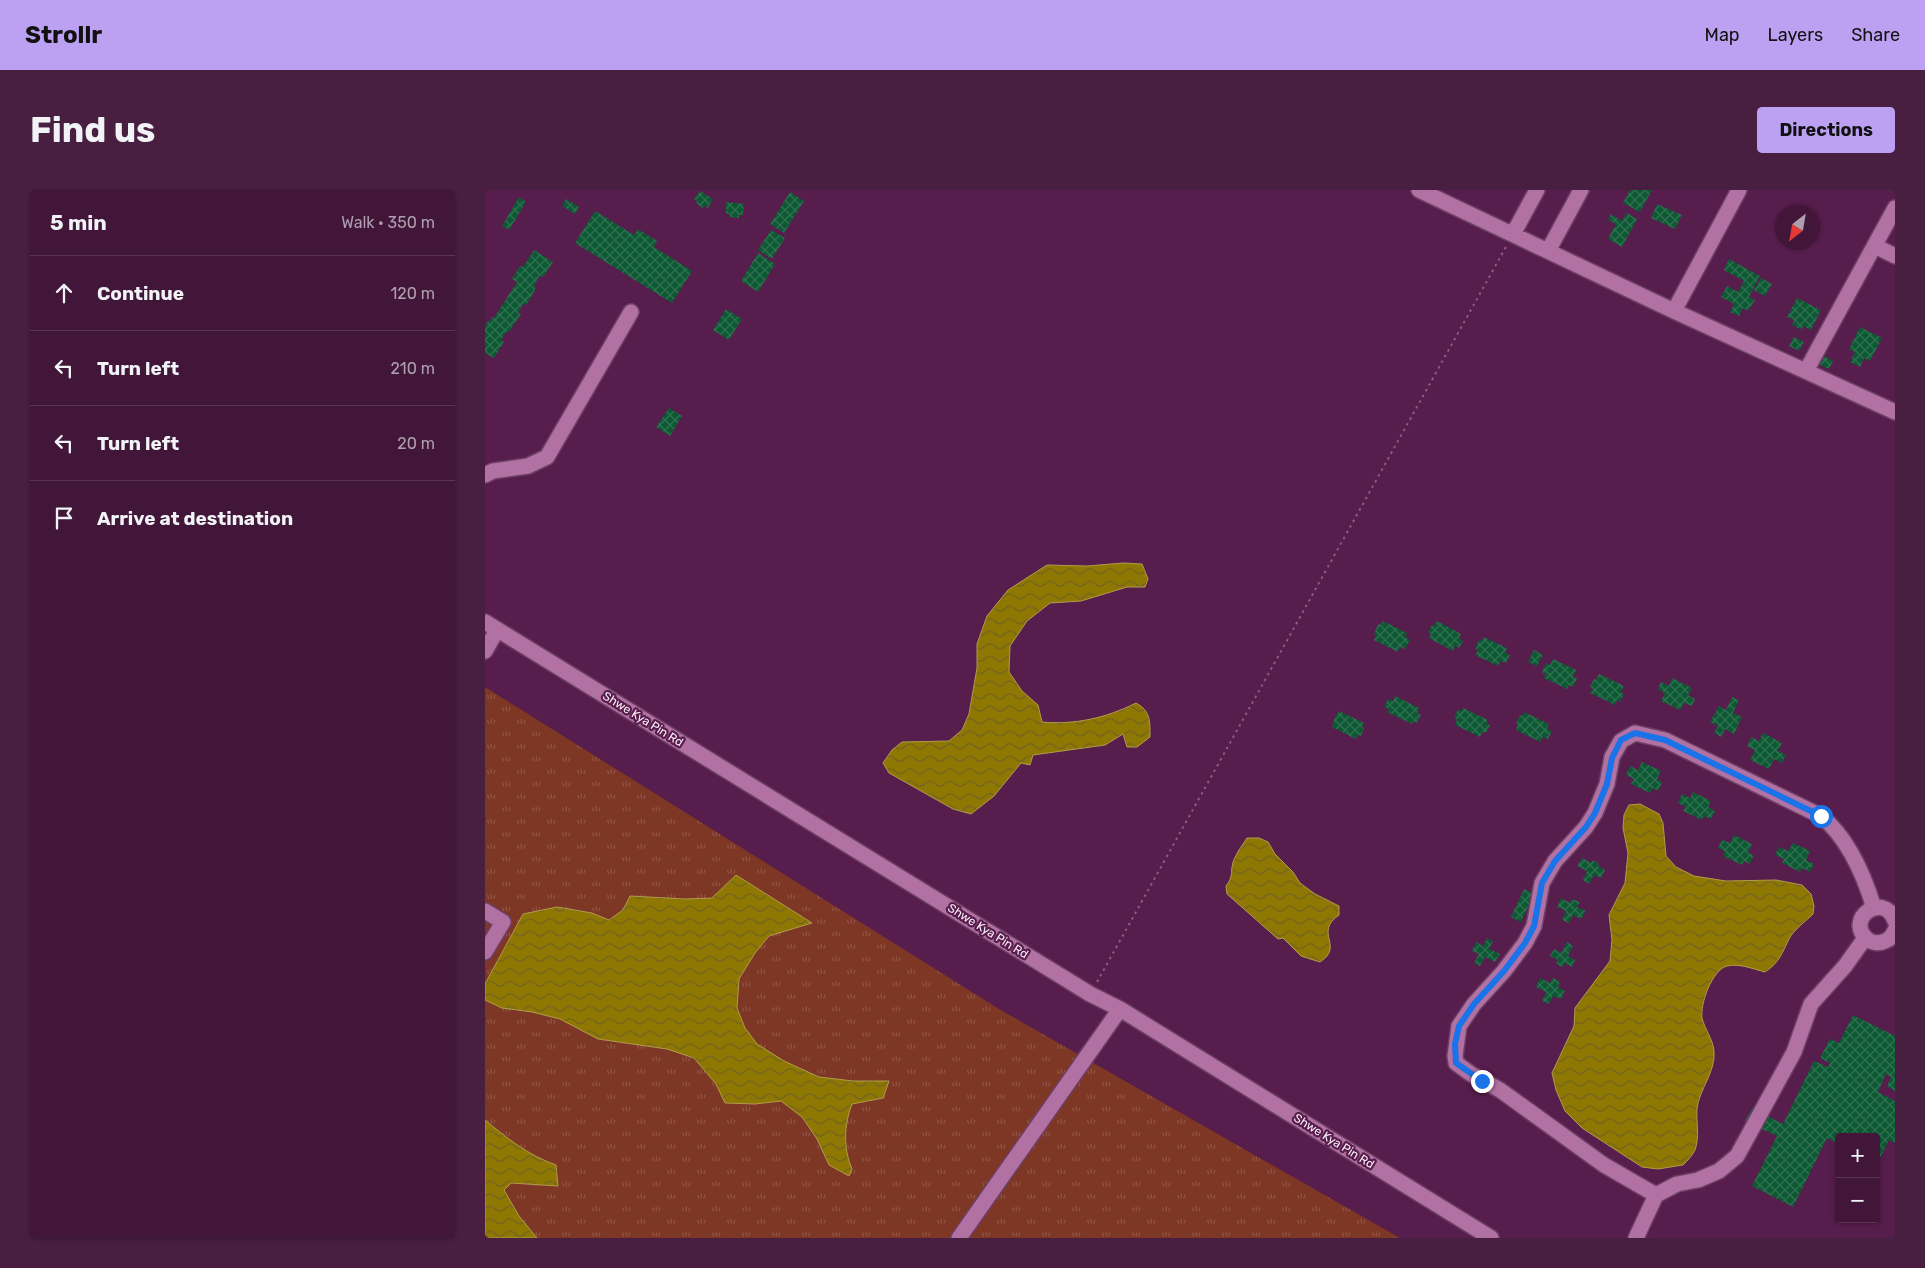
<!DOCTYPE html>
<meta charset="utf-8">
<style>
:root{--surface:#411639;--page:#481f41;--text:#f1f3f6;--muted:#ae9fae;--line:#5a3553;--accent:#bca0f2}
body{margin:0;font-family:Rubik,sans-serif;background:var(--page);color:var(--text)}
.controls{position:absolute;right:15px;bottom:15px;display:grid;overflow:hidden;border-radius:5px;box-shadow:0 1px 4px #0004}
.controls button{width:45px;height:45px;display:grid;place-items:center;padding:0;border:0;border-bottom:1px solid var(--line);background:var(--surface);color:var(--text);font:25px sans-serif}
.compass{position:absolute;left:1290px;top:15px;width:45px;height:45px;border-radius:50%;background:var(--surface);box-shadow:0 1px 4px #0004;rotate:211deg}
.stop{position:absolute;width:15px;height:15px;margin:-11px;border:4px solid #1a73e8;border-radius:50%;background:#fff}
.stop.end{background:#1a73e8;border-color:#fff;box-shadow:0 1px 5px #0008}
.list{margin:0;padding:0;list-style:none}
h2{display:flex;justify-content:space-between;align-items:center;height:65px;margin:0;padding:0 20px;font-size:21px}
h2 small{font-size:16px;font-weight:400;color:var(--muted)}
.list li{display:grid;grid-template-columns:32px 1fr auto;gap:15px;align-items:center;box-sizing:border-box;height:75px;padding:0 20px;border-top:1px solid var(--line)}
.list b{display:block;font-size:19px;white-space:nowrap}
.list em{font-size:16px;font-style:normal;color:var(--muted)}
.icon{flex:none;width:28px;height:28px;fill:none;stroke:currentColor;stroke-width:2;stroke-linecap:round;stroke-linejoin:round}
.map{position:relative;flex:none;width:1410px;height:1048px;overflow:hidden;border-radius:5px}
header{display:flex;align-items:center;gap:30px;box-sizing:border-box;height:70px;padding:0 25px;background:var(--accent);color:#111}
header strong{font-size:24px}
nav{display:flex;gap:28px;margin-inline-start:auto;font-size:18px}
.intro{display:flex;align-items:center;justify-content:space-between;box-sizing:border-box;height:120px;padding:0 30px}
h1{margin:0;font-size:35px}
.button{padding:12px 22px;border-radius:5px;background:var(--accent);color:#111;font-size:18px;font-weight:700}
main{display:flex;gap:30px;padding:0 30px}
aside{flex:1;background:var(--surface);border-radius:5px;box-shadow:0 1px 4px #0004}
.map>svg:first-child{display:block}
.grass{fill:url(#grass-tufts)}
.water{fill:url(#water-waves);stroke:#b09c4c}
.building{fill:url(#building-cross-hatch)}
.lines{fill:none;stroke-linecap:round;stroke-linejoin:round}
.minor-casing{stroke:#6d3f65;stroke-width:18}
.path{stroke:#8a5d81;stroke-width:2;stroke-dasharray:2.5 4;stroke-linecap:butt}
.minor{stroke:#b171a2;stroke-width:15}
.route{stroke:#1a73e8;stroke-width:6}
.labels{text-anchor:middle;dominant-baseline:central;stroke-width:4.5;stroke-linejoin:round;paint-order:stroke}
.street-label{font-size:12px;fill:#feeffa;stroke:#571d4c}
</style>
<header>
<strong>Strollr</strong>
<nav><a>Map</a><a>Layers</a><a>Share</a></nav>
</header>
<div class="intro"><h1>Find us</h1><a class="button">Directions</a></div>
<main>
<aside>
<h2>5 min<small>Walk · 350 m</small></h2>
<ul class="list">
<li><svg class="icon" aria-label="ahead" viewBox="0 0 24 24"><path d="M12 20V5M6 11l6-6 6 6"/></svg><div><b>Continue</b></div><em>120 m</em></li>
<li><svg class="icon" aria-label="left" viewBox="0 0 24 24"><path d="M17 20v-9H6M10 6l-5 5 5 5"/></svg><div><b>Turn left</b></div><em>210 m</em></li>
<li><svg class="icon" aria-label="left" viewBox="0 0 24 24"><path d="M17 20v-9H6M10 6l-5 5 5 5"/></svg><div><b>Turn left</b></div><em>20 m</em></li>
<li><svg class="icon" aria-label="arrive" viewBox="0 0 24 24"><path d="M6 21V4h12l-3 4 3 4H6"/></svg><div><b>Arrive at destination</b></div></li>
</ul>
</aside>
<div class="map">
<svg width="1410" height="1048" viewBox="0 0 1410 1048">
<defs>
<pattern id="grass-tufts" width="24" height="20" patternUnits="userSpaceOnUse" patternTransform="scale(1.25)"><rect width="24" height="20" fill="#7d3724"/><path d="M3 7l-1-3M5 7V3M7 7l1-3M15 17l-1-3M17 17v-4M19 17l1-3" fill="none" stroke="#905445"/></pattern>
<pattern id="water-waves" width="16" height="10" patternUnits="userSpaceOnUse" patternTransform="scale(1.25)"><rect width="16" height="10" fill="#8f7802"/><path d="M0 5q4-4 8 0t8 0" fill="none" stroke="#716223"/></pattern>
<pattern id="building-cross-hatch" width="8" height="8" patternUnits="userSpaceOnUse" patternTransform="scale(1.25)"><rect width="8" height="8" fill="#0c5934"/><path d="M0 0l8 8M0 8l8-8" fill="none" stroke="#307152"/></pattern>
</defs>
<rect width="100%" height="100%" fill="#571d4c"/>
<path class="grass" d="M0,497L514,819L915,1048H0Z"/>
<path class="water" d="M638,373L657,374L663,389L660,397H642L596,411L565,413L542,431L525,456L524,482L537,501L553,515L557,532C590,535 621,528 651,513C666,521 665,532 665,547L652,557H642L638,544L620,555L548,565L545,575L536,573L509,606L486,624L468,619L404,583L398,573L407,560L417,552L464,551L477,540L484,524L492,478V454L502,426L523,400L562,375L602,376Z
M1155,614L1174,624L1178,633L1181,666L1191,677L1209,686L1241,691L1291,690L1317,695L1326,704L1329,716L1328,724C1321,731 1310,739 1305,747C1297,763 1295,772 1280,782C1268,779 1254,773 1242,776C1227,780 1215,814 1217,828C1220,840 1228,849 1229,861C1231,882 1214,899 1212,919C1211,933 1215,946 1210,960C1207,966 1202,971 1198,975L1173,979L1157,977L1097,938L1080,921L1071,900L1067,883L1089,836L1090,818L1125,771L1127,750L1124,725L1140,693L1143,663L1138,638L1139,625L1144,615Z
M762,648H774L783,652L790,664L808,682L815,693L830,704L854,716V725C828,743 860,756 835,772L816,766L798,748L793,749L742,704L741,696C747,688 746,686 747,677C748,667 757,656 762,648Z
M251,685L327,733L284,746L270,763L254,789L252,818L260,838L272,854L299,871L334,887L368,891H404L398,908L367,914C359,935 358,958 367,979L364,986L344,975L332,949L317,927L296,911L270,914L240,913L231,894L209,868L182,859L113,849L75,829L47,822L17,818L0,810V794L38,724L72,717L107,723L124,730L138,720L145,706L200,709L227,708Z
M0,930C23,949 43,965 71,975L73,996L26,993L19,1000L34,1026L52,1048H0Z"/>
<path class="building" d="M1145,0H1167L1155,22L1138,13Z
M215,1L228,9L223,18L219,16L218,18L211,13L212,11L209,9Z
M305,2L319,11L299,43L285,34Z
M34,7L41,12L24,40L17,36Z
M81,9L94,17L90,24L77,16Z
M241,12L259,14L258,25H254V28L245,27V24H241Z
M1172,14L1197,25L1190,39L1166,28Z
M110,21L149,45L153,39L172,51L169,57L207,81L187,113L90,53Z
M1142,23L1152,29L1137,57L1123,49L1131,34L1123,30L1126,24L1137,31Z
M286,40L300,48L287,69L273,60Z
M49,60L68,72L58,87L55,85L49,96L51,97L48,104L41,115L38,114L33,123L36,124L24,142L22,141L16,150L19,152L9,168L0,163V136L4,130L5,131L7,127L9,128L32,92L27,89L35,76L38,77Z
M273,63L290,74L273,102L256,91Z
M1244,69L1275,86L1264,107L1270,110L1263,121L1258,118L1254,126L1245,122L1249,114L1236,107L1242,96L1253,102L1259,91L1239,80Z
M1276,88L1287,94L1280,106L1269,100Z
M1312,108L1336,120L1326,140L1318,136L1317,140L1307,135L1309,130L1302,127Z
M241,119L257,129L244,150L228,140Z
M1375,137L1397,148L1385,171L1379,168L1375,177L1365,172L1370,162L1364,159Z
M1309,147L1319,152L1314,161L1304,156Z
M1339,166L1348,171L1344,179L1335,175Z
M184,218L197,226L185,246L171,237Z
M898,431L922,443L920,447L925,450L920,459L915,457L913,462L889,450L891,445L889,444L893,434L896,435Z
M952,431L976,444L974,448L978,451L974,458L970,456L968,461L944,448L946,444L943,442L947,435L949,436Z
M999,447L1022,458L1020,463L1025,465L1021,473L1016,471L1013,476L990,465L993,460L990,458L994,450L997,451Z
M1049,460L1058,465L1052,476L1043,472Z
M1068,469L1091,480L1088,487L1092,488L1088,497L1084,495L1082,499L1059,488L1060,484L1057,482L1061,473L1065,475Z
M1114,484L1139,496L1136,502L1139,504L1135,512L1132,510L1130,515L1105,503L1108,498L1105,497L1109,489L1111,490Z
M1187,488L1207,498L1203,505L1210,509L1207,516L1199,513L1195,520L1176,511L1180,503L1173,499L1176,492L1184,496Z
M910,506L934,518L932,523L936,525L932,533L928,531L927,534L902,522L904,519L899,517L903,509L908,511Z
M1247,507L1254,510L1248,523L1257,527L1249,544L1240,539L1236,547L1229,543L1233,536L1225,532L1234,516L1241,520Z
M978,518L1003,530L1001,533L1005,535L1001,543L997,542L995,547L970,535L972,529L969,528L973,519L977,521Z
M854,521L879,533L877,537L879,538L876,546L873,545L871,549L847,537L851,524L852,525Z
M1039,522L1064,534L1062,539L1067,541L1063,549L1058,547L1055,552L1031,540L1033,534L1031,533L1035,525L1037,526Z
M1278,543L1297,553L1293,561L1301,565L1297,573L1289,569L1284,579L1265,570L1270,560L1262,556L1266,547L1274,551Z
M1157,572L1176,581L1172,589L1177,592L1173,601L1168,598L1165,603L1146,594L1149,589L1141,585L1145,576L1153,580Z
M1208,602L1226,611L1223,617L1230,621L1226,629L1219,626L1217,630L1198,621L1201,617L1193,613L1197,604L1205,608Z
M1249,645L1267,654L1263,663L1269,665L1265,674L1259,671L1257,675L1238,666L1240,661L1233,658L1237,650L1245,653Z
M1308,653L1325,661L1321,670L1329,674L1325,682L1317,678L1315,682L1297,673L1299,669L1290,665L1294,657L1303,661Z
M1097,668L1106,673L1108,670L1114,674L1113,676L1120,680L1116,688L1109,685L1104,694L1098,690L1102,681L1092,676Z
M1039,699L1049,704L1036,732L1026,727Z
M1076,708L1085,713L1087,709L1095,712L1092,717L1101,721L1096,729L1088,725L1084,733L1077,730L1081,721L1072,717Z
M1002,748L1008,751L1004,759L1015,764L1010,772L1000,767L995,776L989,773L994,764L987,761L991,752L998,756Z
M1082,752L1088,756L1083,766L1090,770L1087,777L1080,773L1078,777L1071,774L1073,770L1065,766L1069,759L1076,763Z
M1055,788L1065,793L1068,788L1075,792L1073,797L1080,801L1076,809L1068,806L1064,814L1057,811L1061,802L1051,797Z
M1368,825L1410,846V901L1402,896L1406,887L1401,884L1393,902L1410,911V953L1404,950L1391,976V947H1354V954L1342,948L1308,1017L1267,996L1292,946L1260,931L1267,918L1298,934L1329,871L1343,877L1345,873L1335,868L1345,849L1354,853Z"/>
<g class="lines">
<defs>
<path id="minor" d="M934,0L1189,121L1410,222
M1028,44L1052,0
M1390,56L1410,66
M1063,61L1096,0
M1189,121L1254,0
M1321,181L1410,18
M0,285L8,281L43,276L62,267L146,122
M0,432L605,804L635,819L1006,1048
M0,461L12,440
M0,721L18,732L0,762
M1410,731C1399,700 1359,729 1382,749C1387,753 1394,754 1400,751C1406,749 1408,745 1410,740
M1171,1005L1119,975L1015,900L986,884L971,873L970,866L974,836L989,814L1019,781L1040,753L1049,736L1057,693L1070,671L1101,637L1110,623L1122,594L1127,567L1136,551L1150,543L1180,550L1336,626C1363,648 1379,685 1389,718
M474,1048L635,819
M1151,1048L1171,1005L1192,994L1213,990L1234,981L1252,966L1309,862L1326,814L1360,776L1380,748"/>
</defs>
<use href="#minor" class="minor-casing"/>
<path class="path" d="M612,792L1022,55"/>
<use href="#minor" class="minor"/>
</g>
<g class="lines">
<path class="route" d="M997,891L971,873L970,854L974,836L989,814L1019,781L1040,753L1049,736L1057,693L1070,671L1101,637L1110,623L1122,594L1127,568L1136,550L1150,543L1180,550L1336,626"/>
</g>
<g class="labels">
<g class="street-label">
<text transform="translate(158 529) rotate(32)">Shwe Kya Pin Rd</text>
<text transform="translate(503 741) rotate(32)">Shwe Kya Pin Rd</text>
<text transform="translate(849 951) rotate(32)">Shwe Kya Pin Rd</text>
</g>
</g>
</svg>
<div class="controls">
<button>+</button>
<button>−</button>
</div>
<svg class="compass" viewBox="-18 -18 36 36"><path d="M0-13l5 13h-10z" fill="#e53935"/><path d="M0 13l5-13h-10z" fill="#ae9fae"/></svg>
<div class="stop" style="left:1336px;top:626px"></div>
<div class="stop end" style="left:997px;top:891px"></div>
</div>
</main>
